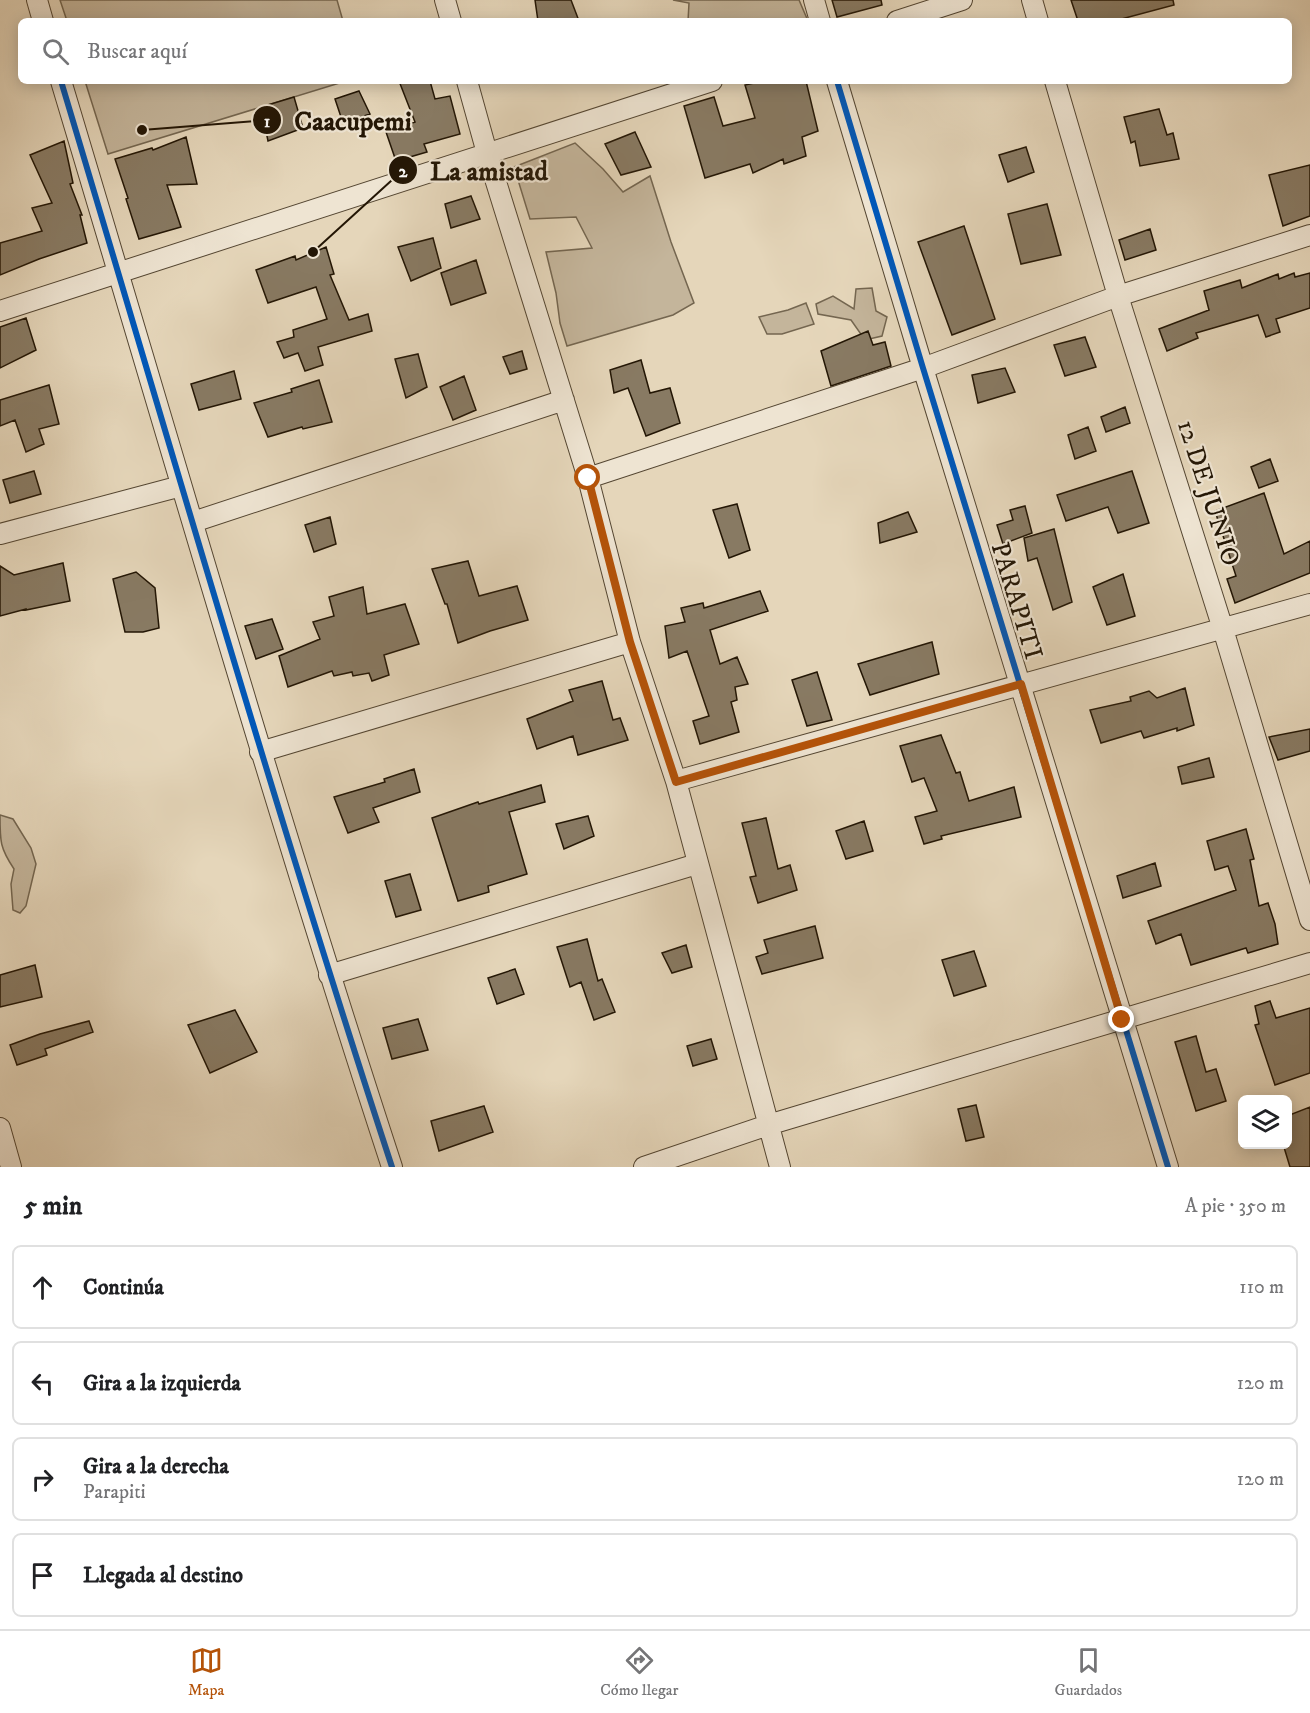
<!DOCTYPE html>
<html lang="es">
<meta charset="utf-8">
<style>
:root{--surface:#fff;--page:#f2f2f2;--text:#202124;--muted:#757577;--line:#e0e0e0;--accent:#b45309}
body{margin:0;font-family:"IM FELL DW Pica",serif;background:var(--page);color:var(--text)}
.controls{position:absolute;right:18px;bottom:18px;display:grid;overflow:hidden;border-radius:9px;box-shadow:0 3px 15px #0003}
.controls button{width:54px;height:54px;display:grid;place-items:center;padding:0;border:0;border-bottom:2px solid var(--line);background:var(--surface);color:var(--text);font:30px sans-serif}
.stop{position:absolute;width:18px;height:18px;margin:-14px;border:4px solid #b45309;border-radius:50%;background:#fff}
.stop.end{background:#b45309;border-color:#fff;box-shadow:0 2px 6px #0008}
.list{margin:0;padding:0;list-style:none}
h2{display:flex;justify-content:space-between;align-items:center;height:78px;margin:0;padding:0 24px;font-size:26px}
h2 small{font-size:20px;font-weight:400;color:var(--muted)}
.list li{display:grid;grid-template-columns:39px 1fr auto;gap:18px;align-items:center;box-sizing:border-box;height:84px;margin:0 12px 12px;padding:0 12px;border:2px solid var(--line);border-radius:9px}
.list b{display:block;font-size:22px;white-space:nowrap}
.list p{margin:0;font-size:20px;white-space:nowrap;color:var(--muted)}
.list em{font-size:20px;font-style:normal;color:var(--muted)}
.icon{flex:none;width:33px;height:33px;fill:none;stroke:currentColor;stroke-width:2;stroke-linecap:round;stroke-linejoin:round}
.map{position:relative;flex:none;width:1310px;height:1167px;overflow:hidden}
.search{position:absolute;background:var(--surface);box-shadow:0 3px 15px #0003;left:18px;right:18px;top:18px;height:66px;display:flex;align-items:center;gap:15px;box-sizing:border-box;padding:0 21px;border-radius:9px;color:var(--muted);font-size:22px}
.sheet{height:462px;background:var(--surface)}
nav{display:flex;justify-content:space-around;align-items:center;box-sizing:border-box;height:84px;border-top:2px solid var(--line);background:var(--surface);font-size:16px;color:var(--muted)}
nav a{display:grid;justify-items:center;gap:3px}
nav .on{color:var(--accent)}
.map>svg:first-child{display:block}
.green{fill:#c4b59b;stroke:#746650;stroke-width:1.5}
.building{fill:#887a63;stroke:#231605;stroke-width:1.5}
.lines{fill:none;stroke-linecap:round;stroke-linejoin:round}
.street-casing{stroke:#544632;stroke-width:22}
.street{stroke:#eee4d2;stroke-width:20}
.cycleway-casing{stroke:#eee4d2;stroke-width:10}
.cycleway{stroke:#0057b8;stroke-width:6}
.route{stroke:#b45309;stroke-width:8}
.labels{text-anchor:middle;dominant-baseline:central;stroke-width:4.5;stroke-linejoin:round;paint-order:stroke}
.street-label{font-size:26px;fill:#231605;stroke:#eee4d2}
.leader{fill:none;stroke:#231605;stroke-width:2}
.callout-dot{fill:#231605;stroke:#eee4d2;stroke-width:2}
.mark-label{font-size:18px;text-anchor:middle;font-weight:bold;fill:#fff}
.callout-label{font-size:27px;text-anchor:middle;font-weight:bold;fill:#231605;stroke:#eee4d2;stroke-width:4.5;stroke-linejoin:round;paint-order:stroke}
</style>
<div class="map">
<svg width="1310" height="1167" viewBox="0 0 1310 1167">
<rect width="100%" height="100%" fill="#e5d6ba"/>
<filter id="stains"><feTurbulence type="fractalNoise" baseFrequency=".00333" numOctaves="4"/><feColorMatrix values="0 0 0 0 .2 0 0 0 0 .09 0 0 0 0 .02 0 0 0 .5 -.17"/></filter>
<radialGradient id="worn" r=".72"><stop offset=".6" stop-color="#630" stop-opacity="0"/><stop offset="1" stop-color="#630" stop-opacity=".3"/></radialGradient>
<path class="green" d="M60,0H337L343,21H67Z
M673,0H799L808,21H688L689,3Z
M85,81H346L108,154Z
M575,143L603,169L623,192L650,176L671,242L694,303L673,315L567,346L560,323L556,293L546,252L592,248L576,217L530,219L514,167Z
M872,288L876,311L887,317L882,336L865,340L851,320L818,314L816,304L833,296L854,309L856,289Z
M806,303L814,324L782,334H767L759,317L788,310Z
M0,815L13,819L31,848L36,864L26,906L20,913L13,910L11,884L14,869C0,848 0,842 0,815Z"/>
<path class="building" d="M535,0H571L579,21H538Z
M832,0H881L882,5L837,17Z
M1071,0H1173L1174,5L1114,21H1078Z
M399,81H430L435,99L450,96L460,134L424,144L427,152L396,161L386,132L415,122Z
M763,81H806L818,131L802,137L806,156L784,164L783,159L753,173L750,164L705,178L684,106L714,97L723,126L755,118L745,85Z
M359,91L370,114L343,123L335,99Z
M294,97L303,128L268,141L261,107Z
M1159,109L1167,135L1173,133L1179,159L1140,166L1135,141L1131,143L1124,117Z
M635,132L651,167L621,175L605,144Z
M186,137L197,184L167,185L181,227L139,239L126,199L128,198L115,159L152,148L153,150Z
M64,141L73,183L70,184L82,215H80L87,243L39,259L0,275V243L42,231L32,208L52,203L30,155Z
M1026,147L1034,172L1008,182L999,155Z
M1310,165V216L1283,226L1269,175Z
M471,196L480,219L451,228L445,204Z
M1047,204L1061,255L1021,264L1008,214Z
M964,226L995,319L952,335L918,242Z
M1150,229L1156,250L1125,260L1119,240Z
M433,238L441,268L411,281L398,247Z
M326,247L334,274L330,275L349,320L368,314L372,331L318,347L323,365L305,371L298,353L284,358L277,342L294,337L293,330L327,319L316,287L268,303L256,270L295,256L296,260Z
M476,260L486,293L451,305L441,273Z
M1294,273L1295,277L1310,273V308L1276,319L1280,332L1266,337L1258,315L1196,333L1198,338L1167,351L1159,329L1209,310L1204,291L1240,280L1242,288L1278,274L1279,279Z
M26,318L36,350L0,368V327Z
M868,331L873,345L885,342L891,366L831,386L821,351Z
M1085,337L1096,367L1065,376L1054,345Z
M522,351L527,369L510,374L503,357Z
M418,354L427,387L406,398L395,359Z
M641,360L650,393L670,388L680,423L646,436L628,388L614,393L610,370Z
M1005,368L1015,392L978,403L972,375Z
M234,371L241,399L199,410L191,384Z
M464,376L476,410L453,420L440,387Z
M319,380L332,422L303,429L302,427L268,437L254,403L292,392L291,389Z
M49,385L59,424L39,429L44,444L26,452L15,420L0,426V400Z
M1125,407L1130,423L1106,432L1101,417Z
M1088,427L1096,451L1075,459L1068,435Z
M1270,459L1278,481L1259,488L1251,467Z
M34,471L41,494L10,503L3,480Z
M1132,471L1149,523L1118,533L1108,507L1066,521L1057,495Z
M1264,493L1284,554L1310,541V573L1235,603L1227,579L1236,576L1215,511Z
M737,504L750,550L729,558L713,510Z
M1025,506L1032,533L1003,544L997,525L1013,520L1010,510Z
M908,512L917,532L880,543L878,523Z
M330,517L336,544L314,552L305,525Z
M1054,529L1072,602L1053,610L1037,558L1028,561L1024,538Z
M468,561L479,596L517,586L528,620L490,631L458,643L447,604H445L432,569Z
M63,563L70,601L26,610V609L0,616V566L14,575Z
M136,572L155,588L159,628L143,632H125L113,579Z
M1123,574L1135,616L1107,625L1093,587Z
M363,587L367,614L405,604L419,644L384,655L389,675L372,681L369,673L353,676L352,672L334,676L332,671L288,687L279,656L320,639L313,622L334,616L329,597Z
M760,591L768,611L710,630L720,664L737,657L748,684L735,687L737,700L731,702L739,732L700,744L693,721L709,716L687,651L669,658L665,626L685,622L681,608L703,603L704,608Z
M272,619L283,649L256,659L245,626Z
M932,642L939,674L870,695L858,664Z
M817,672L832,720L807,726L792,680Z
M602,681L613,720L620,718L628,740L578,755L573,736L537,749L527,719L573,701L569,690Z
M1185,688L1194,725L1177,731V728L1144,738L1141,731L1101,743L1090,710L1131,701L1130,697L1149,691L1157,698Z
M1310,729V751L1278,760L1269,737Z
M941,735L956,773L960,772L969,801L1014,787L1021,817L941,836L942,839L924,844L915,817L937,811L924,778L912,782L900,746Z
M1209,758L1214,777L1182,784L1178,767Z
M414,769L420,792L373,808L379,822L348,833L334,797L385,782L384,779Z
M541,785L545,802L509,812L527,874L488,886L489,892L458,901L432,818L478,802L479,804Z
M588,816L594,836L564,849L556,824Z
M766,818L778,869L790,865L797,890L758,903L750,877L756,876L742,823Z
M864,821L873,851L846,859L836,831Z
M1246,829L1254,859L1250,860L1259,906L1268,903L1275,924L1278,944L1248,953L1246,948L1191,965L1181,934L1156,944L1148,921L1236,890L1228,866L1215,870L1207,841Z
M1155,863L1161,886L1123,898L1117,876Z
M410,874L421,910L396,917L385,881Z
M815,926L823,958L762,974L756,957L768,953L764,940Z
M587,939L598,981L602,979L615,1012L594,1020L581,982L570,987L557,947Z
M686,945L692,967L672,973L662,953Z
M974,951L986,986L954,996L942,960Z
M35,965L42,997L0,1007V975Z
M515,969L524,994L497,1004L488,978Z
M1270,1001L1276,1018L1310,1008V1073L1275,1085L1255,1025L1259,1024L1255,1006Z
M235,1010L257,1052L210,1073L188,1025Z
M418,1019L428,1050L392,1059L383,1028Z
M89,1021L93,1032L45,1049L47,1055L17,1065L10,1045L40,1034Z
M1196,1036L1206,1072L1216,1069L1226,1101L1196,1111L1175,1042Z
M711,1039L717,1059L693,1066L687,1046Z
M976,1105L984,1137L966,1141L958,1109Z
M484,1106L493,1132L439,1151L431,1121Z
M1310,1107V1167H1290L1283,1144H1287V1116Z"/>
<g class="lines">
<defs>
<path id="street" d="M37,0L43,21
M445,0L451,21
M814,0L820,21
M1032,0L1038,21
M897,21L962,0
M61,81C170,444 274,807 392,1167
M467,81L487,153L588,478L630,642L676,781L780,1167
M837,81L923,368L1168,1167
M1055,81L1118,296L1223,629L1310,920
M0,311L712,81
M588,478L923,368L1118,296L1310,235
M193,522L564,400
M0,534L181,486
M260,752L630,642
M676,781L1310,604
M329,975L697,864
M0,1128L11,1167
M644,1167L768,1125L1310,963"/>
</defs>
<use href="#street" class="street-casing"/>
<use href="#street" class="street"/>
<defs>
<path id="cycleway" d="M61,81C170,444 274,807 392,1167
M837,81L923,368L1168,1167"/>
</defs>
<use href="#cycleway" class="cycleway-casing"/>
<use href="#cycleway" class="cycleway"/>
</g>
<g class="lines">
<path class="route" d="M588,478L630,642L676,782L1021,684L1122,1020"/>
</g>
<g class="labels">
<g class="street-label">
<text transform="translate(1208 493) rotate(72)">12 DE JUNIO</text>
<text transform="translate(1016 601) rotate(73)">PARAPITI</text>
</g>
</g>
<path class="leader" d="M142 130L267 120M313 252L403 170"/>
<g class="callout-dot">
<circle cx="142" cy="130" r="6"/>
<circle cx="313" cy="252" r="6"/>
<circle cx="267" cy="120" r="15"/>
<circle cx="403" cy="170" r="15"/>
</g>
<g class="mark-label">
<text x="267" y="127">1</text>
<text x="403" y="177">2</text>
</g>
<g class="callout-label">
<text x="353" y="130">Caacupemi</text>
<text x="489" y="180">La amistad</text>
</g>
<rect width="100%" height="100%" filter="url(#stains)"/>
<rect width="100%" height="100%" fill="url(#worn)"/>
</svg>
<div class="controls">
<button><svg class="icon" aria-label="layers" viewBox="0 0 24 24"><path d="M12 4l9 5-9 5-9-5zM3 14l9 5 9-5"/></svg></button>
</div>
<div class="stop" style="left:588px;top:478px"></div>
<div class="stop end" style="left:1122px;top:1020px"></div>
<div class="search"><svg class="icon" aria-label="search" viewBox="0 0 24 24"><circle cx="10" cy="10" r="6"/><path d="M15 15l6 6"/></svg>Buscar aquí</div>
</div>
<section class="sheet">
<h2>5 min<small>A pie · 350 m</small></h2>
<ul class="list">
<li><svg class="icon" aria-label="ahead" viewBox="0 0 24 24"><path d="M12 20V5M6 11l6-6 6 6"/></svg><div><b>Continúa</b></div><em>110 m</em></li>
<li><svg class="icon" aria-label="left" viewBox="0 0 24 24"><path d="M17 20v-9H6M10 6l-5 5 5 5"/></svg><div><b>Gira a la izquierda</b></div><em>120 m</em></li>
<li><svg class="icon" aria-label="right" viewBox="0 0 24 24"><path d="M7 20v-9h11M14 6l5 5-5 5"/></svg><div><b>Gira a la derecha</b><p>Parapiti</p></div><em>120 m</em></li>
<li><svg class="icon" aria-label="arrive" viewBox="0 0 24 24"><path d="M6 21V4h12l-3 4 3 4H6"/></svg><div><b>Llegada al destino</b></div></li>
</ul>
</section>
<nav>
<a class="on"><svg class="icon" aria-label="map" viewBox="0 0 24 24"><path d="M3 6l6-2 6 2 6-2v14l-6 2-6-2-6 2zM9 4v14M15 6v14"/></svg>Mapa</a>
<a><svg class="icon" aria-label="directions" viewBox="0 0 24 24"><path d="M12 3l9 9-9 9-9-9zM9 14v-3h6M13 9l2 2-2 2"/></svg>Cómo llegar</a>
<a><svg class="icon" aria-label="saved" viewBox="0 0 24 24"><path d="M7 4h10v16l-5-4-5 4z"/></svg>Guardados</a>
</nav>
